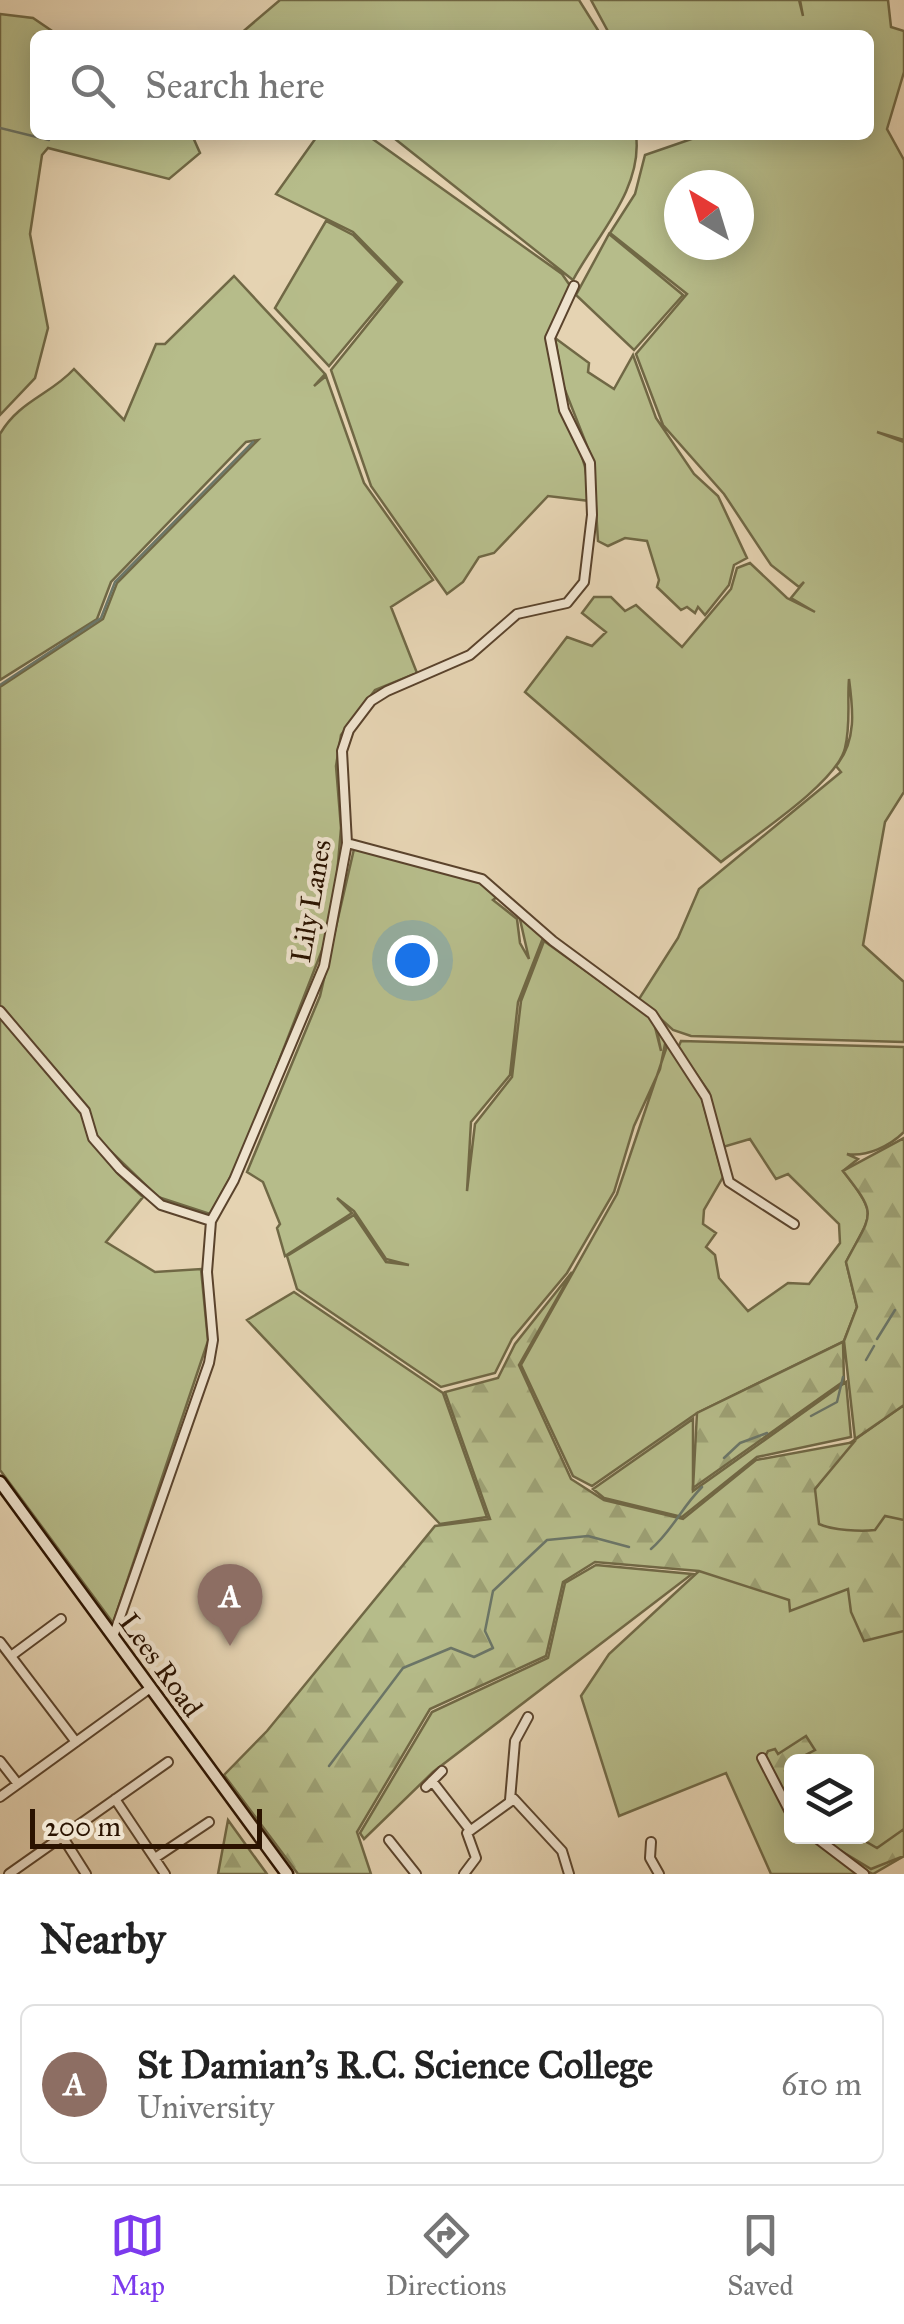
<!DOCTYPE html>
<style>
:root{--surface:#fff;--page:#f2f2f2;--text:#222;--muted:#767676;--line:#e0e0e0;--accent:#7c3aed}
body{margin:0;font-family:"IM FELL Great Primer",serif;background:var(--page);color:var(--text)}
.controls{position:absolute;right:30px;bottom:30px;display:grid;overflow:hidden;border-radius:15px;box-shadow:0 5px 25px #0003}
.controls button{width:90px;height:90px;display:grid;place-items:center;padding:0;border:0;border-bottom:2px solid var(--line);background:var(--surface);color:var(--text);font:50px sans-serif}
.compass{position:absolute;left:664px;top:170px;width:90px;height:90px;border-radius:50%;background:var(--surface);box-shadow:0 5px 25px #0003;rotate:322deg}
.scale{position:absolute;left:30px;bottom:25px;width:232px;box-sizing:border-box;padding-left:10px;border:5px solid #2b1300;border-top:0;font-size:28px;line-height:35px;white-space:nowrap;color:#2b1300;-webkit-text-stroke:8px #eee2cd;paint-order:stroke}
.you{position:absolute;left:412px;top:960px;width:35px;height:35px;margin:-25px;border:8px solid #fff;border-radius:50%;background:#1a73e8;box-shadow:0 0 0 15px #1a73e833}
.badge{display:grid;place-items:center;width:65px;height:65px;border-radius:50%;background:var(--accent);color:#fff;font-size:32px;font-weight:700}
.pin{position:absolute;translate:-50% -82px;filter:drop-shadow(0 2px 5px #0008)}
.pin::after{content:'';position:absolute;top:52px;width:35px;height:30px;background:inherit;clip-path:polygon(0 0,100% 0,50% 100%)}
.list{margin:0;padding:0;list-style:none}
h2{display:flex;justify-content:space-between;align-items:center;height:130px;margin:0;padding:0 40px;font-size:42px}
h2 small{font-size:32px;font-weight:400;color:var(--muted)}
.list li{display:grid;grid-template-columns:65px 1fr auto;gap:30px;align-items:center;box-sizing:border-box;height:160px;margin:0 20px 20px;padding:0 20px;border:2px solid var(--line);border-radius:15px}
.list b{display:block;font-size:38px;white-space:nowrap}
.list p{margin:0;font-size:32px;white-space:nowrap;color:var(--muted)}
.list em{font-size:32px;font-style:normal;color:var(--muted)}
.icon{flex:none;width:55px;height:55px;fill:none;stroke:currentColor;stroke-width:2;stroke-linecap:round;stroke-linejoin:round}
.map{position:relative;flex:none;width:904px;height:1874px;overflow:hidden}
.search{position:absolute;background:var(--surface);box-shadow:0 5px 25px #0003;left:30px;right:30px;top:30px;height:110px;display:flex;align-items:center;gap:25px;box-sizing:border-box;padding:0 35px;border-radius:15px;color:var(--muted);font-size:38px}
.sheet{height:310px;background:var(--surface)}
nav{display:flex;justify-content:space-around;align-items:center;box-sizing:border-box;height:140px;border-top:2px solid var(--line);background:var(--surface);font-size:28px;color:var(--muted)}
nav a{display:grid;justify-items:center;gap:5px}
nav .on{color:var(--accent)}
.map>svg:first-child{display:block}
.grass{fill:#b6bc8a;stroke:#706845;stroke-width:2.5;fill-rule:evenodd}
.forest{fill:url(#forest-firs);stroke:#706845;stroke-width:2.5}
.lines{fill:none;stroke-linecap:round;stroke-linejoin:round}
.stream{stroke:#6b7668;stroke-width:2.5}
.street-casing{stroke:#5a432c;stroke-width:12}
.secondary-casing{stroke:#2b1300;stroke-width:15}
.street{stroke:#eee2cd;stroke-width:8}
.secondary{stroke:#eee2cd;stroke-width:10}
.labels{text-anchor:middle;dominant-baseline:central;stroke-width:9;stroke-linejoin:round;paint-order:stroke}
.street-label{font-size:28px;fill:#2b1300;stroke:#eee2cd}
</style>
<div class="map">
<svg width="904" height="1874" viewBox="0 0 904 1874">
<defs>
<pattern id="forest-firs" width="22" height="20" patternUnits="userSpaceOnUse" patternTransform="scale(2.5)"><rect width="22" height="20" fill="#b6bc8a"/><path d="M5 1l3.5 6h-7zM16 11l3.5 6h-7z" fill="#9da175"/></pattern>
</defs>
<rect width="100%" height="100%" fill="#e5d3b2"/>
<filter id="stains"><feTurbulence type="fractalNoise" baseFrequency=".002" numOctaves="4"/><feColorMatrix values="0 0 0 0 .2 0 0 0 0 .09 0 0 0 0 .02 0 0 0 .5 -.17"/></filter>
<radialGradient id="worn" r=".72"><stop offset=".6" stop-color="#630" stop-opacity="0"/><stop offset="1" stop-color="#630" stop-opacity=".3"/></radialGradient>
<path class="grass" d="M280,0H579L601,35H239Z
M591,0H799L803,16L800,0H888L891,27L904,31V72L887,129L904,160V440L877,432L904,442V792L885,822L863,945L904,982V1042L691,1036L673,1030L639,999L678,938L699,889L841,772L836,766C857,741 853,709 849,679C847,701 851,724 845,748C837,783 751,838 721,862L525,692L567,637L592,646L606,632L582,613L594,597H611L625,611L636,605L682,647L731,589L737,568L750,563L787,598L815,612L791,598L804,582L799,587L771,565L724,494L663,425L636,354L687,294L610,233L635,194L645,155L703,135H869V35H610ZM679,185H739V245H679Z
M0,14L33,18L58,35H35V135H192L200,153L169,179L48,148L42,155L30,234L48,328L35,378L0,415Z
M318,135H367L562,274L571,287L546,336L585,467L590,501L548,496L494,553L479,557L463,582L447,594L371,486L331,370L402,282L353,232L276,194Z
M390,135H636C643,189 597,235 573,280Z
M326,221L353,235L399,282L329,366L275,308Z
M609,234L683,295L634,350L576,295Z
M234,276L325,374L314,386L326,376L364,483L433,580L391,607L417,673L375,690L341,735L336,766L341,828L333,922L241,1158L210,1214L158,1197L97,1138L87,1109L0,1006V687L103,619L117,583L258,440L246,442L111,582L97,619L0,680V434C19,401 50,395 74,369L124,420L156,344H165Z
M555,338L589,363L588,372L614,389L633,355L656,418L694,474L718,496L747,558L734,565L729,585L705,615L698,607L695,613L687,607L681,610L657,587L659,580L647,541L625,538L608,546L598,541L593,461L563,385Z
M354,849L477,881L498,896L493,900L517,919L520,943L529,959L519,915L543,938L518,1002L510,1075L471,1122L467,1191L475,1124L512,1077L521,1001L544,941L653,1019L661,1051L655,1020L666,1039L660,1069L634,1126L614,1192L567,1273L512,1339L495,1373L441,1387L297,1289L287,1256L354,1215L386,1262L409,1265L386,1259L354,1211L337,1198L352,1213L285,1256L277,1228L280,1224L263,1182L247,1172L320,996Z
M0,1015L81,1112L91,1138L118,1174L143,1197L106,1242L155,1272L201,1269L208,1341L113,1623L0,1470Z
M681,1041L904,1047V1132C890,1146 867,1157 847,1154L858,1159L843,1171C879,1217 872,1212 846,1262L857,1307L844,1341L697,1413L592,1486L573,1476L521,1365L617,1194L668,1043L698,1084L723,1177L704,1210L703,1224L716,1233L706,1247L715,1255L719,1278L748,1311L788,1283L809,1284L840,1243L839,1224L788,1174L776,1179L750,1139L723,1147L709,1092L678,1048Z
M294,1292L443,1393L487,1517L440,1524L247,1320Z
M846,1382L851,1437L757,1457L682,1517L604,1498L593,1489L693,1419V1491Z
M904,1405V1856L873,1874L865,1870L860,1874H771L726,1773L619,1816L581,1696L609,1654L699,1571L815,1489L850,1443ZM792,1762H866V1836H792Z
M596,1565L692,1574L433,1772L364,1839L360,1833L432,1712L548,1658L565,1583Z"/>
<path class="forest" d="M904,1138V1405L855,1439L844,1341L857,1307L846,1262C872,1212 879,1217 843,1171Z
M572,1272L519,1365L571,1479L604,1500L683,1519L756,1460L854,1442L815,1489L819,1524C832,1530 861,1532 875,1530L885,1516L904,1520V1631L864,1641L851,1612L848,1589L790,1611L789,1600L699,1571L595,1562L563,1582L546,1656L430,1709L357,1832L371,1874H298L224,1775L267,1731L435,1526L490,1519L445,1392L498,1378L515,1344Z
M843,1342L844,1381L693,1488L697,1413Z
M806,1736L815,1750L792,1762L785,1771L791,1784V1810L765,1757L768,1751L775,1749L778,1754Z
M228,1820L267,1874H218Z
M904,1829V1856L871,1869L818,1837H858L877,1848Z"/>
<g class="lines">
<path class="stream" d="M0,128L49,140L40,135
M33,132L35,133
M0,685L101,618L115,582L253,442
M877,1339L895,1310
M866,1360L874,1346
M811,1416L837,1402L843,1377
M724,1458L740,1443L767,1433
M651,1549C673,1530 681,1508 702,1487
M329,1766L403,1668L451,1648L474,1657L493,1648L485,1631L493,1591L547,1540L588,1536L629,1547"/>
<defs>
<path id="street" d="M347,843L482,879L553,941L652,1014L706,1097L729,1182L794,1224
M0,1011L85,1111L93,1138L120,1169L161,1205L211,1221
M113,1637L209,1363L213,1340L207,1272L211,1221L234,1180L324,966L347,843L342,751L349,730L371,701L387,691L470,655L517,614L567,603L584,582L592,515L590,463L564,410L550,338L574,286
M0,1642L76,1742
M11,1656L61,1619
M762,1758L792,1816
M0,1761L18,1784
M432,1781L470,1830
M426,1787L442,1771
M0,1797L149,1689
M115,1799L165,1874
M510,1800L515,1741L528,1717
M62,1836L86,1874
M814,1836L864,1874
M389,1840L416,1874
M651,1842L650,1858L659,1874
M155,1858L209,1822
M9,1874L168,1762
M464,1874L476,1858L467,1833L514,1799L562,1851L569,1874"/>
<path id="secondary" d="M0,1482L287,1874"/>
</defs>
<use href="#street" class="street-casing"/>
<use href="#secondary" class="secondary-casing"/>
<use href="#street" class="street"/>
<use href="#secondary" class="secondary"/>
</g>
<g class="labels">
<g class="street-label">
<text transform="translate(311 901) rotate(-80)">Lily Lanes</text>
<text transform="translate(161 1665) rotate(54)">Lees Road</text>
</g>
</g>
<rect width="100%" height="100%" filter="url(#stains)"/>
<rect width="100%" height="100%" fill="url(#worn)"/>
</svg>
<div class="controls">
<button><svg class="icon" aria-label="layers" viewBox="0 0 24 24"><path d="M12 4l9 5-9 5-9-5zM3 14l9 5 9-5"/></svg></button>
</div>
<svg class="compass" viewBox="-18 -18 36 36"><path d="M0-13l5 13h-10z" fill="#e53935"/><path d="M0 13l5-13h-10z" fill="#767676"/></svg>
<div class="scale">200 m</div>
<div class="you"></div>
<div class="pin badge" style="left:230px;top:1646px;background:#8d6e63">A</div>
<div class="search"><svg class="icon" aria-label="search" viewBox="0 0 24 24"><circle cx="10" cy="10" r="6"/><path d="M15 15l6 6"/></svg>Search here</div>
</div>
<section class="sheet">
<h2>Nearby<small></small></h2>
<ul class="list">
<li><span class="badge" style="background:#8d6e63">A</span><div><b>St Damian's R.C. Science College</b><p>University</p></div><em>610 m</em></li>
</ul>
</section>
<nav>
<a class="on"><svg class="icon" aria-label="map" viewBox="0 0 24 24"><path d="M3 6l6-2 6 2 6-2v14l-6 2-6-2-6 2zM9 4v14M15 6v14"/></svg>Map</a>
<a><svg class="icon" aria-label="directions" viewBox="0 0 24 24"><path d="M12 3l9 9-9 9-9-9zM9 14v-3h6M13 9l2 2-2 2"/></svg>Directions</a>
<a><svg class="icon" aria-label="saved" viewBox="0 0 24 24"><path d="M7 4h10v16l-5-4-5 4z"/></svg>Saved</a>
</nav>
